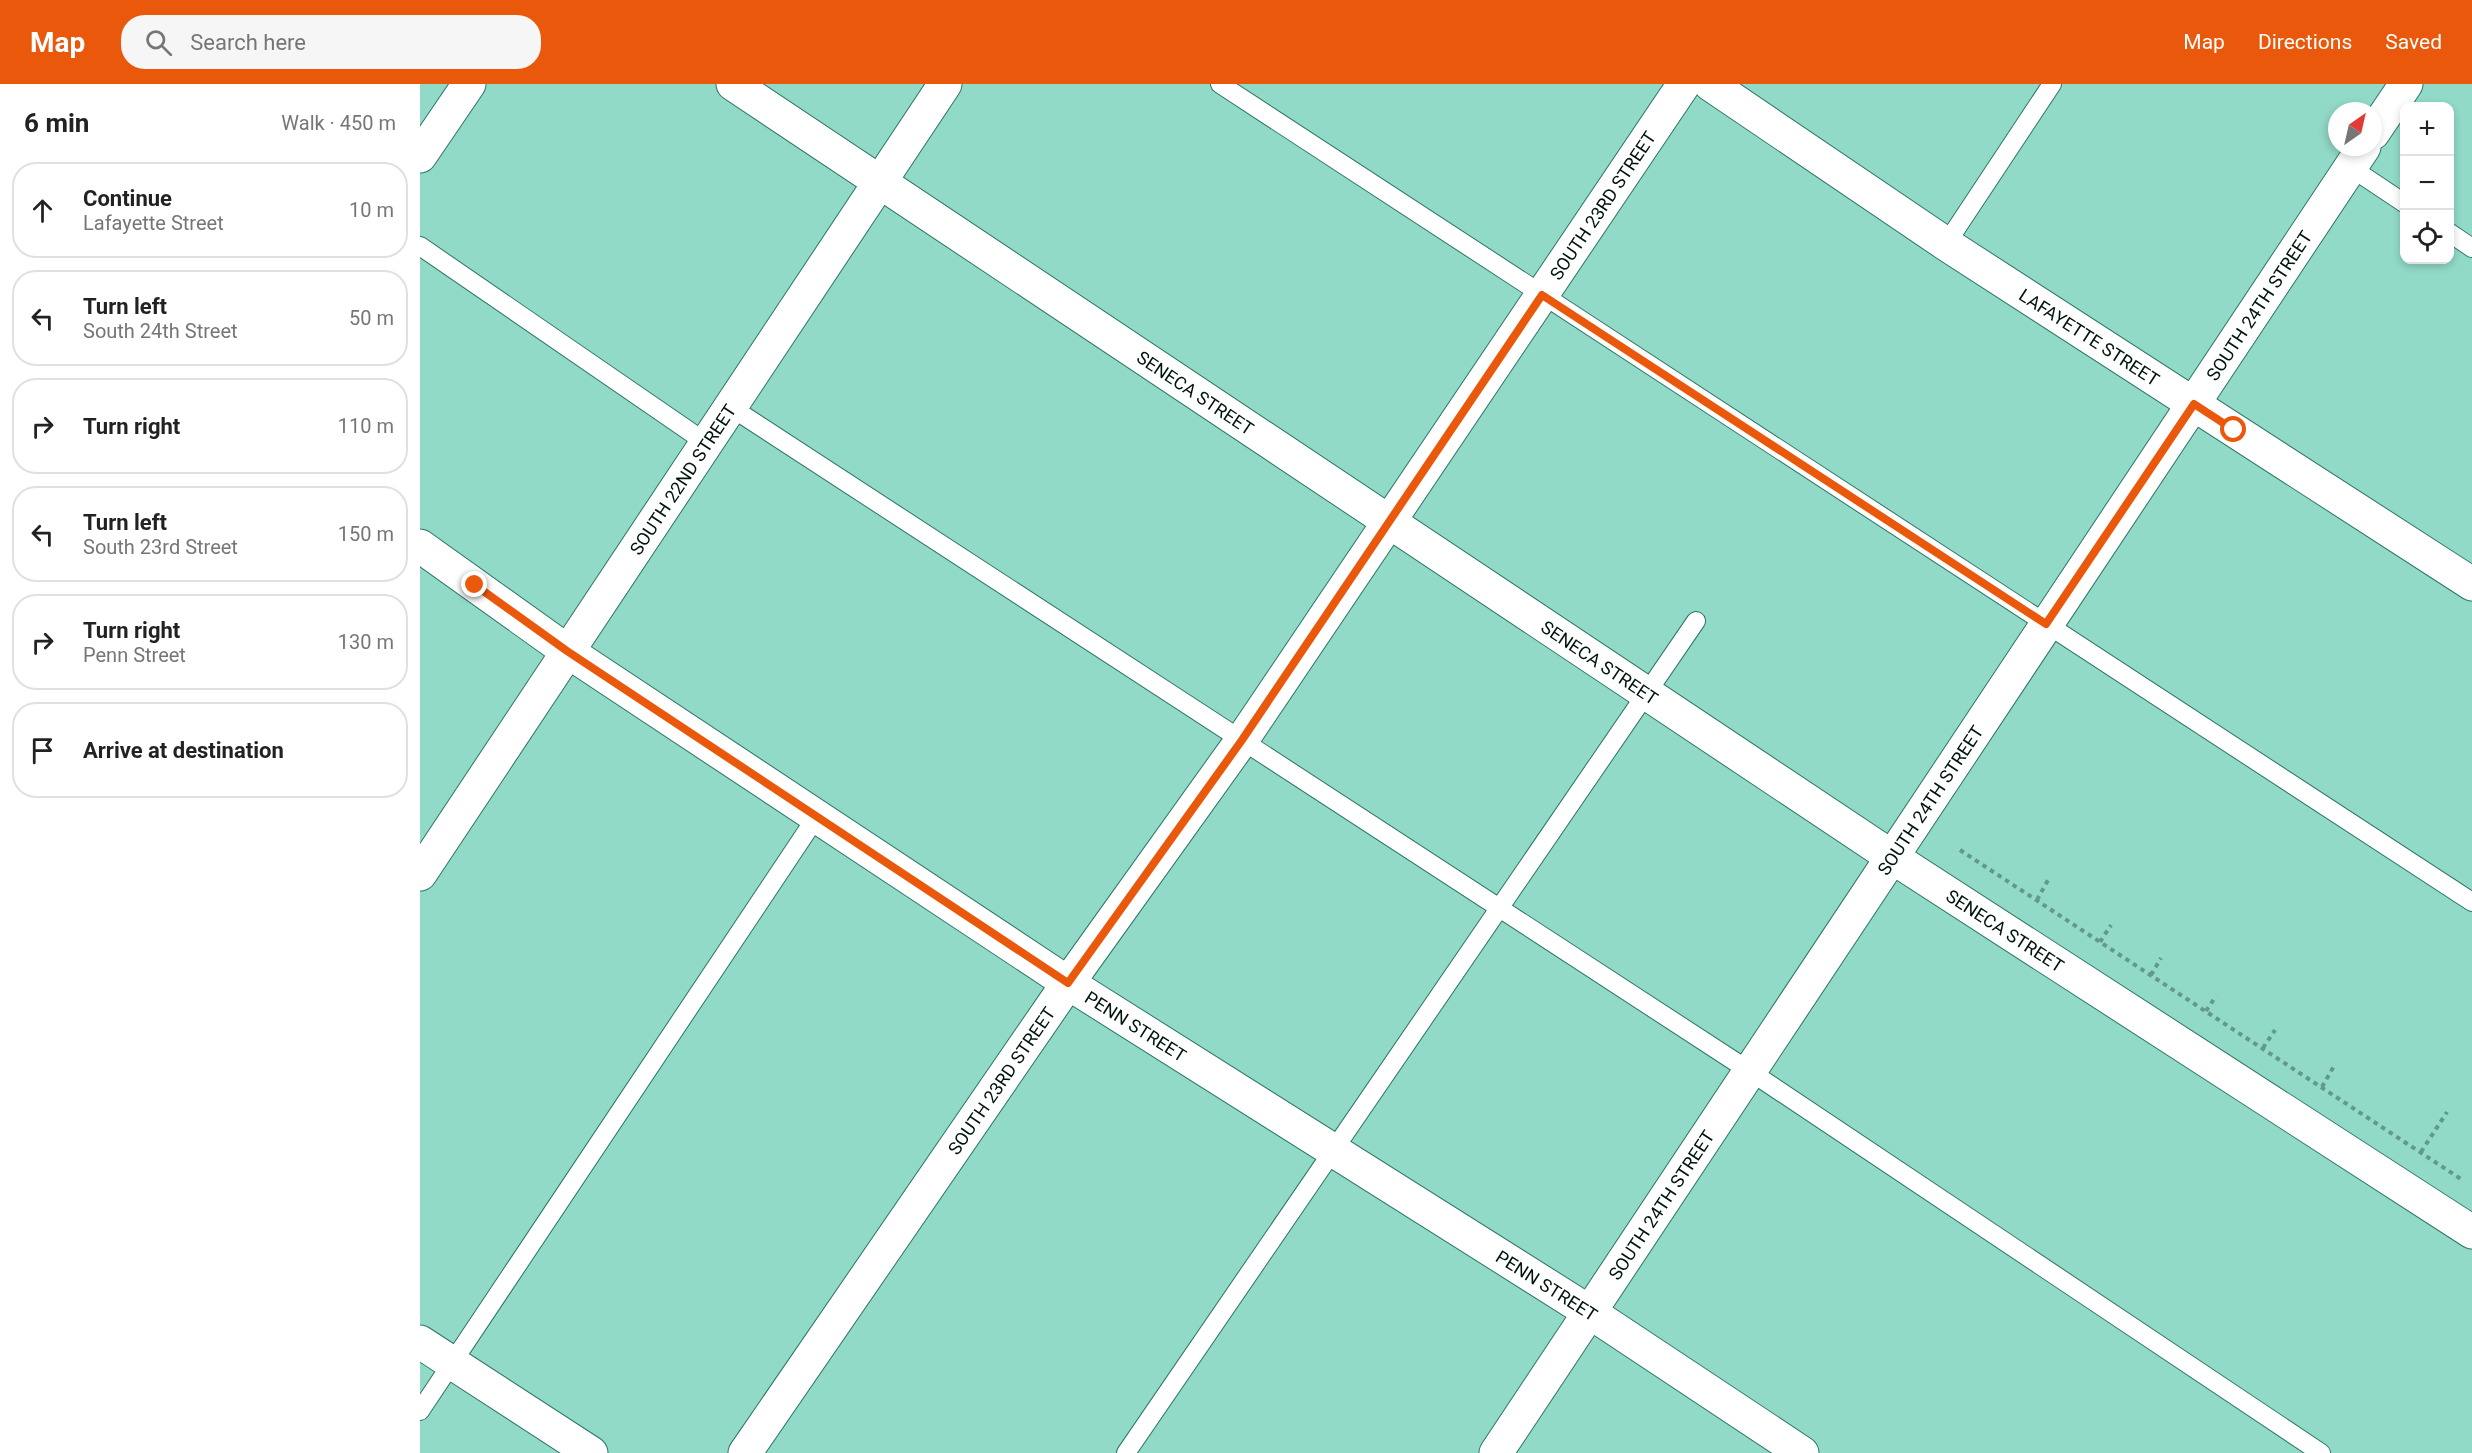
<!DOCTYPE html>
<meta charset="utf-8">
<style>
:root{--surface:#fff;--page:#f6f6f6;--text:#222;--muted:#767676;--line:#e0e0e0;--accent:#ea580c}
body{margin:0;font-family:Roboto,sans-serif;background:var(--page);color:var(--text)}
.controls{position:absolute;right:18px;top:18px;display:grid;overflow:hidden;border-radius:12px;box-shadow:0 3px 9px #0003}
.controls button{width:54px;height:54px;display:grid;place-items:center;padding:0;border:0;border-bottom:2px solid var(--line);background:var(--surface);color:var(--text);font:30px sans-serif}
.compass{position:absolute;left:1908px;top:18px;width:54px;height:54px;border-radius:50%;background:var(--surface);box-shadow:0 3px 9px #0003;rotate:34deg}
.stop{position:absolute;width:18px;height:18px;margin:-14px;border:4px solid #ea580c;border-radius:50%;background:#fff}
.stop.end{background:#ea580c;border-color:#fff;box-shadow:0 2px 6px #0008}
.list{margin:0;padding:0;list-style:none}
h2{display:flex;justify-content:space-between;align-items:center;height:78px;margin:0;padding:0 24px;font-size:26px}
h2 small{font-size:20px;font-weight:400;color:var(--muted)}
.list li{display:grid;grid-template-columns:39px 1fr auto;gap:18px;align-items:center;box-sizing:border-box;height:96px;margin:0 12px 12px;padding:0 12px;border:2px solid var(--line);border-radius:24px}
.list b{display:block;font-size:22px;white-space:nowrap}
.list p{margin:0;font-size:20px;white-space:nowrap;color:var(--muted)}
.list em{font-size:20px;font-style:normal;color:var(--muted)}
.icon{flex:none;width:33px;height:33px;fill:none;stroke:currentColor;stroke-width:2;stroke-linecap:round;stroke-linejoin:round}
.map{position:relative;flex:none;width:2052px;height:1369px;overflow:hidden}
header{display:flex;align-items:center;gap:36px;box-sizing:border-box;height:84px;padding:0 30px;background:var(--accent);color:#fff}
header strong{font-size:28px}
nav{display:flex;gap:33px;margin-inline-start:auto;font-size:21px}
.search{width:420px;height:54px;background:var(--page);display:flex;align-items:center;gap:15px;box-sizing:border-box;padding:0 21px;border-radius:24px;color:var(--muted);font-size:22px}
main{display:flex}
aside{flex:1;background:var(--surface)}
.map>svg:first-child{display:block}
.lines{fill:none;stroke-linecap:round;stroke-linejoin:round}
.lane-casing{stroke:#2c7566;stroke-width:20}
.street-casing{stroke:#2c7566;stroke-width:35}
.secondary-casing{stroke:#2c7566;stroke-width:35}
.path{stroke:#62998b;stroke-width:4;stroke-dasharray:4.5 4.5;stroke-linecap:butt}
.lane{stroke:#fff;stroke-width:18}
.street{stroke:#fff;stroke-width:33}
.secondary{stroke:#fff;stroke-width:33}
.route{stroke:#ea580c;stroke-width:8}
.labels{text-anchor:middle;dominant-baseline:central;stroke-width:5;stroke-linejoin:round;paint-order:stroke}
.street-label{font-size:18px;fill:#00140f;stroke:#92dac8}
</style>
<header>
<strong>Map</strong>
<div class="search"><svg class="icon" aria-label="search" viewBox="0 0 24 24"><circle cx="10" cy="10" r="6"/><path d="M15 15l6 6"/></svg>Search here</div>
<nav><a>Map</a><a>Directions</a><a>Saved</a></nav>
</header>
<main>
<aside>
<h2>6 min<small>Walk · 450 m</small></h2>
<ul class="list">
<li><svg class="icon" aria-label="ahead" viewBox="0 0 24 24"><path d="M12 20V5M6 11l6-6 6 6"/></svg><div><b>Continue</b><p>Lafayette Street</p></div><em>10 m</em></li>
<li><svg class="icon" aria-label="left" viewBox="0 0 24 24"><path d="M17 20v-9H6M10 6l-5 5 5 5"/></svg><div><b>Turn left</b><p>South 24th Street</p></div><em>50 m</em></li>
<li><svg class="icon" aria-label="right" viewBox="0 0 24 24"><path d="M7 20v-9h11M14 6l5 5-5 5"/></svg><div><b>Turn right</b></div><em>110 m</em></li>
<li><svg class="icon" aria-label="left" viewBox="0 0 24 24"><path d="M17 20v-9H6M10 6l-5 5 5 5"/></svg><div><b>Turn left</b><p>South 23rd Street</p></div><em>150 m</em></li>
<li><svg class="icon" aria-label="right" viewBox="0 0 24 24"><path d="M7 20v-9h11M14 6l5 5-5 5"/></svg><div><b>Turn right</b><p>Penn Street</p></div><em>130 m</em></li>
<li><svg class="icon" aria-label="arrive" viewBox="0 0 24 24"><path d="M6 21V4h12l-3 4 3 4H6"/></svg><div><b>Arrive at destination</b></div></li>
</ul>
</aside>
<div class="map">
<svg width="2052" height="1369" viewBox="0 0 2052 1369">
<rect width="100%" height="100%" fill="#92dac8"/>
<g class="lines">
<defs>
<path id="lane" d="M800,0L2052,818
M1930,83L1984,119
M2030,149L2052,164
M1526,160L1632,0
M0,162L285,358
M309,322L1331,988L1901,1369
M0,1327L397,732
M706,1369L1276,537"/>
<g id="street">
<path id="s1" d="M313,0L1472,773L2052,1148"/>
<path id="s2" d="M1290,0L1526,160L2052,500"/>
<path d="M1953,49L1986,0"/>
<path d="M0,72L49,0"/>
<path id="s3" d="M0,462L147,567L648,899L1171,1229L1382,1369"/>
<path id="s4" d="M325,1369L648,899L822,656L1264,0"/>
<path id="s5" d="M1076,1369L1944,63"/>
</g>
<g id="secondary">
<path id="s6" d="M0,790L525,0"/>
<path d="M0,1258L171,1369"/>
</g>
</defs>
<use href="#lane" class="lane-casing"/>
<use href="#street" class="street-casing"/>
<use href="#secondary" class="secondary-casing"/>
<path class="path" d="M1540,766L2044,1097
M1617,816L1628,796
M1680,858L1691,841
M1731,891L1741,874
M1786,927L1796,912
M1843,964L1855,946
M1902,1003L1914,982
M2001,1068L2027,1028"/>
<use href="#lane" class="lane"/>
<use href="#street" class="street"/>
<use href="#secondary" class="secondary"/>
</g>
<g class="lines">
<path class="route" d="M55,501L147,567L648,899L822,656L1122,211L1626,540L1774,320L1814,346"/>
</g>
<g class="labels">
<g class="street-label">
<text stroke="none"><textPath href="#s4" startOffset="1514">SOUTH 23RD STREET</textPath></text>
<text stroke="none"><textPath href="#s5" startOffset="1378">SOUTH 24TH STREET</textPath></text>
<text stroke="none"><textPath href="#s2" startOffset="456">LAFAYETTE STREET</textPath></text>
<text stroke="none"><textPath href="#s1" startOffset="556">SENECA STREET</textPath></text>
<text stroke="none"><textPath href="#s6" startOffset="474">SOUTH 22ND STREET</textPath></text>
<text stroke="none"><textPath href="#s1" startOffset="1042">SENECA STREET</textPath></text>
<text stroke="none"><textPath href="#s5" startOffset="784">SOUTH 24TH STREET</textPath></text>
<text stroke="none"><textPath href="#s1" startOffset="1528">SENECA STREET</textPath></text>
<text stroke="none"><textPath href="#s3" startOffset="862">PENN STREET</textPath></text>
<text stroke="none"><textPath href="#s4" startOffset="452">SOUTH 23RD STREET</textPath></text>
<text stroke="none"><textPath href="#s5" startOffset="298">SOUTH 24TH STREET</textPath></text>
<text stroke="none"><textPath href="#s3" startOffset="1348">PENN STREET</textPath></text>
</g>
</g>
</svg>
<div class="controls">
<button>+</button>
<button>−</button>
<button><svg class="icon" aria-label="locate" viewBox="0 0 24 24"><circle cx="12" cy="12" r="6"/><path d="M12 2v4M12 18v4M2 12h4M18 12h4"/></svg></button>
</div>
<svg class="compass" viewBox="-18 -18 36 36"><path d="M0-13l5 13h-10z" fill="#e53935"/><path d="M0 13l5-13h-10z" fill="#767676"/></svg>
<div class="stop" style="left:1814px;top:346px"></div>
<div class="stop end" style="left:55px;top:501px"></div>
</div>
</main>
